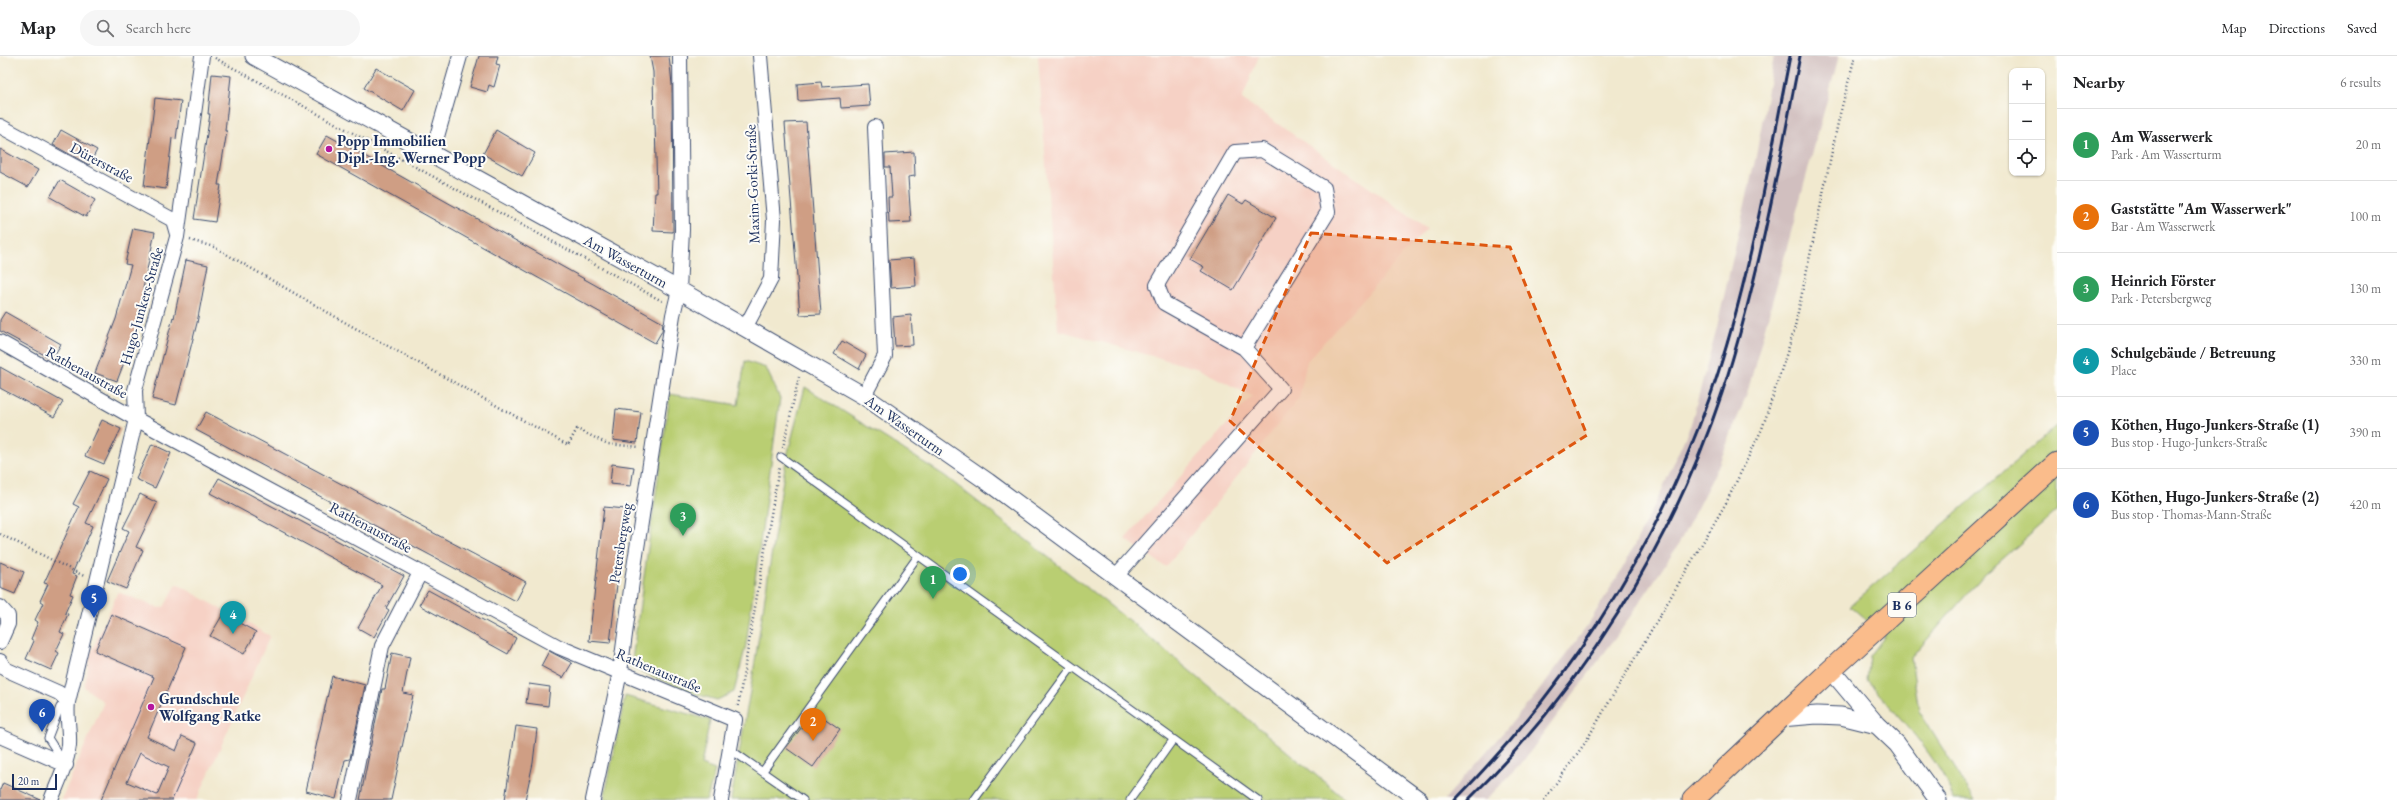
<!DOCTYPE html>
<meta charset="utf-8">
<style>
:root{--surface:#fff;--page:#f6f6f6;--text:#202124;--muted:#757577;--line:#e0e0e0;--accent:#b5179e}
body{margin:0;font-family:"EB Garamond",serif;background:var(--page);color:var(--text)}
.controls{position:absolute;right:12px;top:12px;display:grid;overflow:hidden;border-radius:8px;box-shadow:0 1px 3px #0004}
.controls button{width:36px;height:36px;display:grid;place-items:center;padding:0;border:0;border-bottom:1px solid var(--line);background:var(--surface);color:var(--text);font:20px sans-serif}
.scale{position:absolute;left:12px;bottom:10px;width:45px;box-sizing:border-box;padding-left:4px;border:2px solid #1b2f5e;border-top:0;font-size:11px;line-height:14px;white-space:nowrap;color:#1b2f5e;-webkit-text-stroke:3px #fdfcf7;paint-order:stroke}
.you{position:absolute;left:960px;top:518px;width:14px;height:14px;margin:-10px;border:3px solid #fff;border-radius:50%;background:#1a73e8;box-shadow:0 0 0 6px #1a73e833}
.badge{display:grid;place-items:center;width:26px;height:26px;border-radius:50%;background:var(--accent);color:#fff;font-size:13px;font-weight:700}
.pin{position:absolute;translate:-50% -33px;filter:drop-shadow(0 1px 2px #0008)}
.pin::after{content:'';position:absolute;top:21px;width:14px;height:12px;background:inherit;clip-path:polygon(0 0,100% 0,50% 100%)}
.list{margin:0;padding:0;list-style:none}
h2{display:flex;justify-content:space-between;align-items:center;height:52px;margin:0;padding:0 16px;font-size:17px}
h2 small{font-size:13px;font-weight:400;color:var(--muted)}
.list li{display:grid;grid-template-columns:26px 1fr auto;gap:12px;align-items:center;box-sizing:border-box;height:72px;padding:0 16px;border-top:1px solid var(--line)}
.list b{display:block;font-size:15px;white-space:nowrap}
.list p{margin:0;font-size:13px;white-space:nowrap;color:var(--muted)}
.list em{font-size:13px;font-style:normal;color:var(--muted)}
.icon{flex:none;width:22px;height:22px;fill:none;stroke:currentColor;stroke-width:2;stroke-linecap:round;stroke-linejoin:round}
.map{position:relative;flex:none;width:2057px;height:744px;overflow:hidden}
header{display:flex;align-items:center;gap:24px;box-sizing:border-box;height:56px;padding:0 20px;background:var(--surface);border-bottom:1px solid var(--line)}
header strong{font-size:19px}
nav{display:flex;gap:22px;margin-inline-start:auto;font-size:14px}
.search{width:280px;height:36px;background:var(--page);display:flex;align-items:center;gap:10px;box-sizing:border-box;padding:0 14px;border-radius:22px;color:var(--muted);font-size:15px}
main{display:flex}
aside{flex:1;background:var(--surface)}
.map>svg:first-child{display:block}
.built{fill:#f6d1c5}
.industrial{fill:#d1bfbf}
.green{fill:#b9ce72;stroke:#6a7e68}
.building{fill:#cf9e84;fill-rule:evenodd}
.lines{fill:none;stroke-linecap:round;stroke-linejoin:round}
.service-casing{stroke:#3b4b6f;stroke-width:9}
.minor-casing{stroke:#3b4b6f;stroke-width:16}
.tertiary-casing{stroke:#3b4b6f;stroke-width:19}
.primary-casing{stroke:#3b4b6f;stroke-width:23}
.path{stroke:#3b4b6f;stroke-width:2.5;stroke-dasharray:1 3;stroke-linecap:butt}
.service{stroke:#fff;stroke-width:7}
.minor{stroke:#fff;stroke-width:14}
.tertiary{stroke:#fff;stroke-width:17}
.primary{stroke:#fabc8b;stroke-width:21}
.rail{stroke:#1b2f5e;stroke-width:3}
.marked{fill:#de5710;fill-opacity:0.2;stroke:#de5710;stroke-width:3;stroke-dasharray:8 5;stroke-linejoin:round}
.poi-dot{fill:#b5179e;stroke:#fdfcf7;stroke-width:1.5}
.labels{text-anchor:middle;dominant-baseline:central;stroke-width:4;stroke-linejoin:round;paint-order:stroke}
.shield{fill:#fdfcf7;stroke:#5f6c8c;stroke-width:1}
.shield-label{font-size:14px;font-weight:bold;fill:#1b2f5e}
.poi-label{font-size:15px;font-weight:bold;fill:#1b2f5e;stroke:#fdfcf7;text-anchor:start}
.street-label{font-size:15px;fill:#1b2f5e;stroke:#fdfcf7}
</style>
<header>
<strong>Map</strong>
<div class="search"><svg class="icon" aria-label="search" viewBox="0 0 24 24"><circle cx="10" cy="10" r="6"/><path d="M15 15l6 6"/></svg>Search here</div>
<nav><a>Map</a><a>Directions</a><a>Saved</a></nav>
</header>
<main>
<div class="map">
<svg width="2057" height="744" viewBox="0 0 2057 744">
<rect width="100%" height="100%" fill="#fdfcf7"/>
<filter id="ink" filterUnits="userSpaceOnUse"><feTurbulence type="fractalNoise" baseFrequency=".025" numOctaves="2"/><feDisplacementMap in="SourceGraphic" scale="8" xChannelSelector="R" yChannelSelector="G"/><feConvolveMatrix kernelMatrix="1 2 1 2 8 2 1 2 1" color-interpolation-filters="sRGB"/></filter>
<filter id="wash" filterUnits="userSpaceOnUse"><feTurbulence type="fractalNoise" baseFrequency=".012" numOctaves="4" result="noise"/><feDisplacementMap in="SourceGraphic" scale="16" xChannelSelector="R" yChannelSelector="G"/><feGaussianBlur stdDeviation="0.9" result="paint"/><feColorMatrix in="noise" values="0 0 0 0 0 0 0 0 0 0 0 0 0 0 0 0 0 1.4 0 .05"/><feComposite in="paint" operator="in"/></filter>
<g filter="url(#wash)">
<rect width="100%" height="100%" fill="#f1e9cf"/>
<path class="built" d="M1038,0H1259L1242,43L1427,172L1307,305L1299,342L1166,511L1125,483L1252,340L1199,313L1058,274Z
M177,528L270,580L197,744H61L104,646L84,631L91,596L118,536L159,552L164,551Z"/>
<path class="industrial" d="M1774,0H1839L1747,338L1717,413L1677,491L1617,580L1520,709L1486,744H1447L1445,743L1535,640L1586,572L1625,508L1661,436L1691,368L1717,271L1756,100Z"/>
<path class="green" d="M745,305L766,312L780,342L746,589L734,636L717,644L692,637L631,611L670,338L738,349Z
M805,331L945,420L1132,567L1346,744H731L753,618L786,404Z
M2057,369V455L1981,522L1911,602L1919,655L1975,744H1953C1945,707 1892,654 1867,624L1870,600L1885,580L1850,550Z
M625,640L710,664L701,709L715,714L707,744H604Z"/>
<g id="blocks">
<path class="building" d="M479,0H498L496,8L500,9L494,31L489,29L487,36L470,31Z
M650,0H669L672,28L673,176L653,175L655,137H657L655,68H654L653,16Z
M376,12L415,34L403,55L364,32Z
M212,18L231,20L225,75H227L218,129H221L215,166L194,163L210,58H208Z
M821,26L822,31L868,28L870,50L841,52L840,42L798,45L797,28Z
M155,42L181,45L176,83L172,82L166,133L144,130Z
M806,66L821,258L800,259L785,67Z
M61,74L97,94L89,109L53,89Z
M496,74L535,97L522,120L483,98Z
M327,79L663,267L662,275L655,287L316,98Z
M0,93L38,114L28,131L0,116Z
M914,96L915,120L908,121L911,166L889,167L888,141H892L890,111H885V98Z
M60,124L95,144L86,161L50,141Z
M1228,139L1243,148L1246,144L1276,162L1233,234L1201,215L1204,211L1190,203Z
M133,172L155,176L143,233L148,235L133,283L117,325L95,317L116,263L131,209L125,208Z
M914,202L916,230L891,232L889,204Z
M186,204L208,209L197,267L176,349L152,343L173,261L174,262Z
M5,256L61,288L52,303L0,275V264Z
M911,259L913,289L895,290L893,261Z
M842,285L866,299L859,313L834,298Z
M0,311L63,346L54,361L0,332Z
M616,353L641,356L637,387L613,384Z
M206,356L526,526L516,545L196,374Z
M102,364L121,373L104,408L85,400Z
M152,388L171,397L155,432L136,423Z
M612,408L634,411L631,430L610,428Z
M90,415L107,423L86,467L93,470L72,518L77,520L70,538L73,539L65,557L68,558L60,576L64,578L56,595L59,597L51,614L26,603L34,585L31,583L38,566L35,564L43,547L40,545L48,528L44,527L79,451L73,448Z
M219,422L404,520L386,552L389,554L374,581L358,572L382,529L210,437Z
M140,438L157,447L136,491L143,494L126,533L107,525L129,475L123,472Z
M604,451L626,453L610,587L589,585Z
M0,506L24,516L15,538L0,532Z
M428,534L516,582L508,598L419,549Z
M111,558L186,591L147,681L176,695L182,680L197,687L172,744H101L154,621L95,595ZM140,697L169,711L157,739L127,726Z
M223,558L256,576L244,598L210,580Z
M549,595L572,607L563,622L541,610Z
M392,597L410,601L403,637L413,639L391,744H360L382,633H385Z
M332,620L365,629L350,703L345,704L336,743L306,735Z
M529,628L550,631L548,650L526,647Z
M814,655L840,673L813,711L786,692Z
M516,670L537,673L533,707L525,744H505Z
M3,727L41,744H0V734Z"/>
</g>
</g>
<g filter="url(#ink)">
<use href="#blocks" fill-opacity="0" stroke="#3b4b6f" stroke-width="1"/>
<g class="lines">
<defs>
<path id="service" d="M781,401L1258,744
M731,694L803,744
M63,705L48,682L60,651L67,646
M763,715L918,500
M974,744L1072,611
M1130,744L1173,684"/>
<path id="minor" d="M0,70L173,164L177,178
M432,98L460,0
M745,272L771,223L774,164L760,0
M0,286L136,363L559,591L735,664L721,744
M864,340L885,300L875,71
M1116,520L1281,333L1244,292L1164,247L1157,229L1235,96L1262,94L1324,132L1328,156L1244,292
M0,551L8,560V568L0,586
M0,605L5,613L59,637L68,646
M0,680L66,709
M51,744C58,726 67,709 69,689C70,674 66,660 68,646L136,363L135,334L177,181L202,0
M350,744L382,590L420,517
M593,744L620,616L633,518L673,259L679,234L682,174L680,0"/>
<path id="tertiary" d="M254,0L679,234L864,340L988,426L1419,744
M1831,614L1877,669L1897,688L1938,744
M1780,662L1817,659L1841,660L1877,669"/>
<path id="primary" d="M1693,744L1831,614L2057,407"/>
</defs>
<use href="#service" class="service-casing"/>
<use href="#minor" class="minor-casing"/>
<use href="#tertiary" class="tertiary-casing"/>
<use href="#primary" class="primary-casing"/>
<path class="path" d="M215,2L662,245
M190,184L214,191L355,272L568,389L577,373L608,388L640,391
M783,392L799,321
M0,478L84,520
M738,650L779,412
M1544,744L1585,687L1726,447L1762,373L1794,275L1839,62L1855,0"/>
<use href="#service" class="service"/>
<use href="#minor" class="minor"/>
<use href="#tertiary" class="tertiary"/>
<use href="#primary" class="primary"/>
<path class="rail" d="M1455,744C1569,628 1657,491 1711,338C1749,229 1768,113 1790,0
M1468,744C1582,633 1672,488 1722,337C1758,227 1778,113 1800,0"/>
</g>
</g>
<path class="marked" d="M1311,177L1510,191L1587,379L1387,507L1230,365Z"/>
<g class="poi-dot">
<circle cx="329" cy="93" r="4"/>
<circle cx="151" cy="651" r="4"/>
</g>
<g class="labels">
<rect class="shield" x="1888" y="537" width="28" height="24" rx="3"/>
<g class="shield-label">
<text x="1902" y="549">B 6</text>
</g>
<g class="poi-label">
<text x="337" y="84">Popp Immobilien<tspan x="337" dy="17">Dipl.-Ing. Werner Popp</tspan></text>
<text x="159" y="642">Grundschule<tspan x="159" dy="17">Wolfgang Ratke</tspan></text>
</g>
<g class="street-label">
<text transform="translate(102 106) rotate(28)">Dürerstraße</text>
<text transform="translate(752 128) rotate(-92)">Maxim-Gorki-Straße</text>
<text transform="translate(626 205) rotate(29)">Am Wasserturm</text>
<text transform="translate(141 250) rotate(-74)">Hugo-Junkers-Straße</text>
<text transform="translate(87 316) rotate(29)">Rathenaustraße</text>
<text transform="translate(905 369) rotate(35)">Am Wasserturm</text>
<text transform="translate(371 471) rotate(28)">Rathenaustraße</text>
<text transform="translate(620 487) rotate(-81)">Petersbergweg</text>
<text transform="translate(659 614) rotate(23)">Rathenaustraße</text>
</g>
</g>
</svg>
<div class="controls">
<button>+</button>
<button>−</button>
<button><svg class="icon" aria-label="locate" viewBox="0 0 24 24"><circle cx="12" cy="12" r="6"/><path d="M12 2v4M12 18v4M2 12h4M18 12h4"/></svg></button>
</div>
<div class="scale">20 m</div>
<div class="you"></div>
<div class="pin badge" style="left:933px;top:543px;background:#2e9e5b">1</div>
<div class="pin badge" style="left:813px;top:685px;background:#e8710a">2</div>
<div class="pin badge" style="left:683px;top:480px;background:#2e9e5b">3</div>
<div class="pin badge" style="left:233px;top:578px;background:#0f9aa8">4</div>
<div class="pin badge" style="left:94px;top:562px;background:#1a4fb4">5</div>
<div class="pin badge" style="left:42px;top:676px;background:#1a4fb4">6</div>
</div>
<aside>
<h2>Nearby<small>6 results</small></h2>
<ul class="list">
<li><span class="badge" style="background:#2e9e5b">1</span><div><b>Am Wasserwerk</b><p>Park · Am Wasserturm</p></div><em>20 m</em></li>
<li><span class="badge" style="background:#e8710a">2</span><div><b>Gaststätte &quot;Am Wasserwerk&quot;</b><p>Bar · Am Wasserwerk</p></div><em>100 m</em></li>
<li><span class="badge" style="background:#2e9e5b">3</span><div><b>Heinrich Förster</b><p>Park · Petersbergweg</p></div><em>130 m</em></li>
<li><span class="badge" style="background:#0f9aa8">4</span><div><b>Schulgebäude / Betreuung</b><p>Place</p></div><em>330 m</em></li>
<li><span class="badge" style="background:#1a4fb4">5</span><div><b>Köthen, Hugo-Junkers-Straße (1)</b><p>Bus stop · Hugo-Junkers-Straße</p></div><em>390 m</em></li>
<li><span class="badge" style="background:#1a4fb4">6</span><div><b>Köthen, Hugo-Junkers-Straße (2)</b><p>Bus stop · Thomas-Mann-Straße</p></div><em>420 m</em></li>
</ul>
</aside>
</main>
